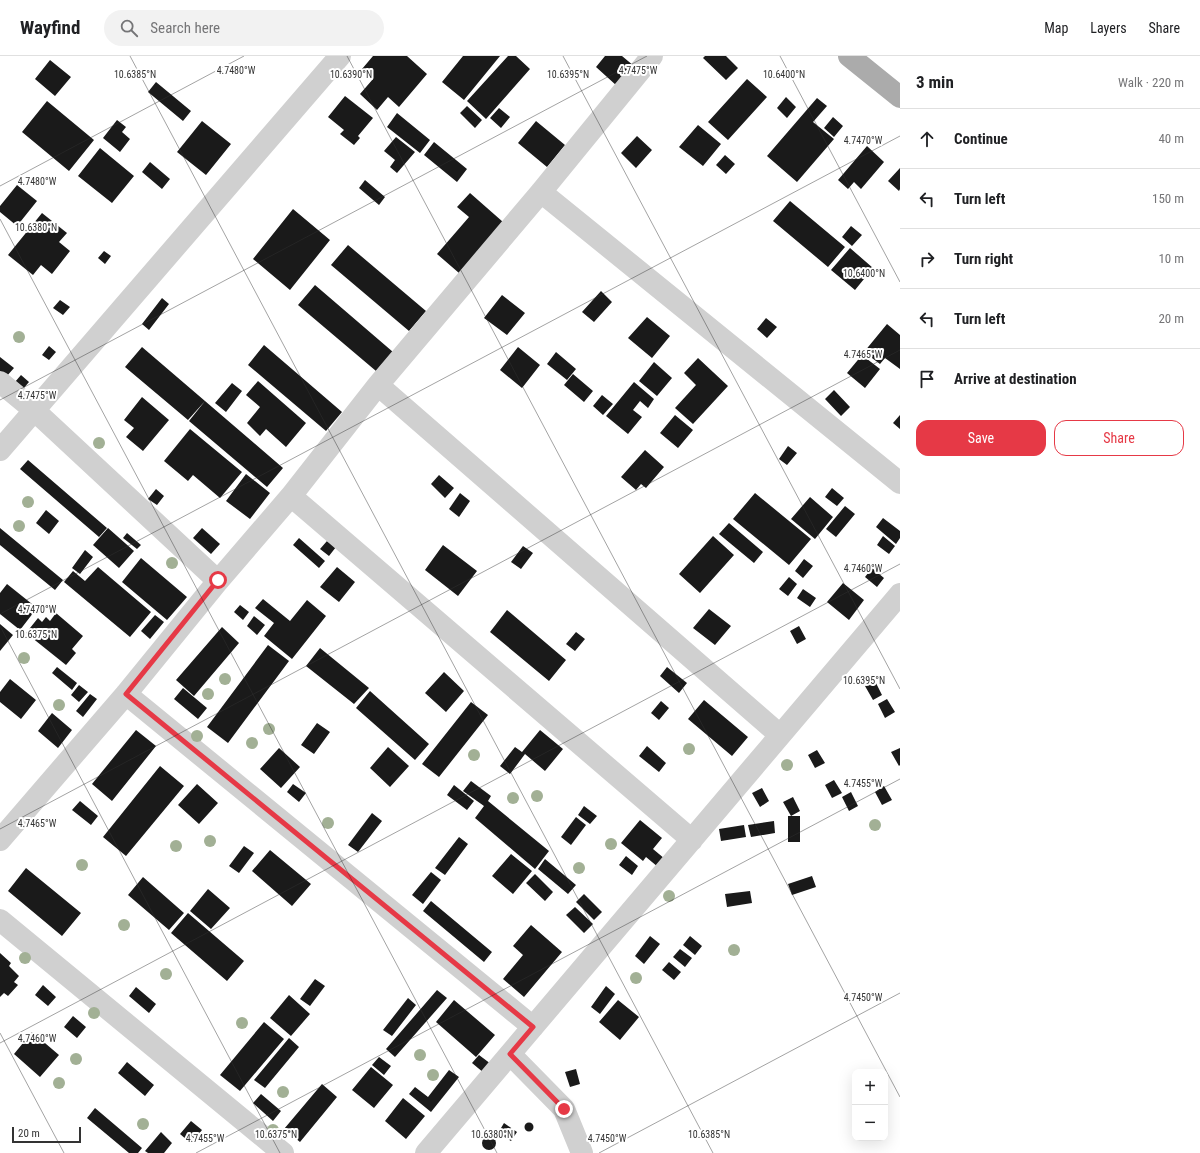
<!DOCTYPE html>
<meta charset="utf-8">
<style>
:root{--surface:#fff;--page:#f2f2f2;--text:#202124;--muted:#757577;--line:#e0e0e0;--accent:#e63946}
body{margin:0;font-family:"Roboto Condensed",sans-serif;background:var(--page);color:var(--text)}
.controls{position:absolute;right:12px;bottom:12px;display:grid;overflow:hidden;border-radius:8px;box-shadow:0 4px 16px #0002}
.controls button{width:36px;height:36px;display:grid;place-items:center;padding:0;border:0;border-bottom:1px solid var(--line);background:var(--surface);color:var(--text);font:20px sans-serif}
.scale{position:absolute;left:12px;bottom:10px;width:69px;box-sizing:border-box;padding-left:4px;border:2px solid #333;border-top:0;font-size:11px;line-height:14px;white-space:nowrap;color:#333;-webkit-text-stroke:3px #fff;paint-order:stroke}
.stop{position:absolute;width:12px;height:12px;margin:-9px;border:3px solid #e63946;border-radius:50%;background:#fff}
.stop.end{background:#e63946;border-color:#fff;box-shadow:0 1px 4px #0008}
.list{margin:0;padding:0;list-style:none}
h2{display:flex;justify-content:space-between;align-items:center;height:52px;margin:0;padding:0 16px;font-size:17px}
h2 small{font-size:13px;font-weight:400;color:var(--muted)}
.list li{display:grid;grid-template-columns:26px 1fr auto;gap:12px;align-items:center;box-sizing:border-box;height:60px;padding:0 16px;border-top:1px solid var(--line)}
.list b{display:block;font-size:15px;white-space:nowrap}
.list em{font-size:13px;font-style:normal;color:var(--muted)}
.actions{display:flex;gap:8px;padding:12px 16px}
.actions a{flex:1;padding:9px 0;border:1px solid var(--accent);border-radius:12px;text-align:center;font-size:14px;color:var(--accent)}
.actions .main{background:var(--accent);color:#fff}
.icon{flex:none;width:22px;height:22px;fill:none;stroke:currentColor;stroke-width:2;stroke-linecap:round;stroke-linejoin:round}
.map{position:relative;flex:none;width:900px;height:1097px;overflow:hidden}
header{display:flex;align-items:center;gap:24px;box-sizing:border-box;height:56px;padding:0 20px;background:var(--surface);border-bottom:1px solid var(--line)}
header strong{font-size:19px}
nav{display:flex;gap:22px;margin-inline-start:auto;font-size:14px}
.search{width:280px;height:36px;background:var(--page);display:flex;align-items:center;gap:10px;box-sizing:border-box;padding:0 14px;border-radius:22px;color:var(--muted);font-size:15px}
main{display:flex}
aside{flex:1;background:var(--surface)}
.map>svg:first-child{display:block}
.building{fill:#1a1a1a}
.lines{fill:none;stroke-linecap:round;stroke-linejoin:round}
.minor{stroke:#d0d0d0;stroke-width:22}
.major{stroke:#ababab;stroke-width:22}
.tree{fill:#a2b095}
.route{stroke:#e63946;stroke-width:5}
.ticks{fill:none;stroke:#333;stroke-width:1;stroke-opacity:0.45}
.ticks-label{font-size:10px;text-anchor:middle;fill:#333;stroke:#fff;stroke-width:4;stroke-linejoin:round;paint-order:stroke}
</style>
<header>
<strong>Wayfind</strong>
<div class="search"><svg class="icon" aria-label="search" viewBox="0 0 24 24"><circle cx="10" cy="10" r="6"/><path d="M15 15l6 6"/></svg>Search here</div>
<nav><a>Map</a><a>Layers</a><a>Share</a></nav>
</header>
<main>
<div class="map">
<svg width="900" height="1097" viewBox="0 0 900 1097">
<rect width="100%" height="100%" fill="#fff"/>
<path class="building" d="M373,0H407L427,18L399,51L388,41L377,54L360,38L373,23L362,13Z
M463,0H500L464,44L442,26Z
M508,0H516L530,13L486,63L467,45Z
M605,0H622L634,10L617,30L596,11Z
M705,0H726L738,12L726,24L703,2Z
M50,4L71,21L55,40L35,23Z
M747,23L767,41L728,84L708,66Z
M156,26L191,55L183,65L148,36Z
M345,40L373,62L358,80L360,82L354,89L340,78L344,74L328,61Z
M786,41L796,51L787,62L777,52Z
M817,42L827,50L813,66L834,83L797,126L767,100Z
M47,45L94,84L69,115L22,76Z
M467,50L482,64L475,72L460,57Z
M499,52L510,61L501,72L490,62Z
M397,57L430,84L420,97L387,71Z
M833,61L843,70L834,81L824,72Z
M117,64L126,71L122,76L130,83L120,96L103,82Z
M202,65L231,88L206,119L177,96Z
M536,65L565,89L547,111L518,87Z
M698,69L721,88L703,110L679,91Z
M637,80L652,94L636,112L621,97Z
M396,81L415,96L397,117L390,111L395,104L384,95Z
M434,86L467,113L457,126L424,99Z
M867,90L884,106L861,133L854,126L848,133L838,124Z
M100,92L134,120L112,147L78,120Z
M725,99L735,108L726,118L716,109Z
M150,106L170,123L162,133L142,116Z
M900,112V133L899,135L888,125Z
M365,124L385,141L379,149L359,132Z
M17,129L37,145L17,170L0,156V150Z
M470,137L503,166L459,217L437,198L469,161L457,151Z
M790,145L845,191L828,211L773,165Z
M293,153L330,184L290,234L253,203Z
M42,157L67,177L59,186L70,195L52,218L41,209L33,219L8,199Z
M851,170L862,179L852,190L842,181Z
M348,189L426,255L409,275L331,209Z
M850,192L873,212L855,234L831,214Z
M104,195L111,200L105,208L98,202Z
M315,229L393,296L376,315L298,249Z
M601,235L612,246L594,266L582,256Z
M502,239L525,257L507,279L484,262Z
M162,242L169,248L149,274L142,268Z
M60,244L70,251L63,259L53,252Z
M647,261L670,280L652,302L628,282Z
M766,262L777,271L767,282L757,273Z
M887,268L900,279V313L885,302L880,308L864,296Z
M264,289L342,356L326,375L248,309Z
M49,290L56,296L49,304L42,299Z
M142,291L205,345L188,364L125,311Z
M518,291L540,309L522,332L500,314Z
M556,296L576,313L567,324L547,308Z
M862,299L880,313L865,332L847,317Z
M0,301L14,312L6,321L0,316Z
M698,302L728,330L693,368L675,352L696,329L684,317Z
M654,306L672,322L657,340L639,325Z
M573,318L593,335L584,346L564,329Z
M21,319L29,326L23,333L15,326Z
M258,325L306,367L286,391L266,373L260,380L247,367L260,351L246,339Z
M634,326L654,343L648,352L640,345L633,354L642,361L628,378L606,360Z
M232,327L242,335L226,356L215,347Z
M834,334L850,351L841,360L825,343Z
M602,339L613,348L603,359L593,350Z
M142,341L169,364L143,395L126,381L134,372L124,364Z
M205,345L283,412L267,431L189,365Z
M675,359L693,374L678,392L660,377Z
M900,359V373L893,367Z
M190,373L242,416L220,442L193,419L188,425L164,405Z
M788,390L797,397L787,409L779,403Z
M645,394L664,411L646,432L641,428L636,434L621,421Z
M28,404L107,472L99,481L20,413Z
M246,418L270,437L250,463L226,445Z
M439,419L454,432L445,442L431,428Z
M832,432L844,442L837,450L825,441Z
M156,433L164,440L157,449L148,443Z
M460,437L470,445L459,461L449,453Z
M755,437L811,483L789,509L733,463Z
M810,441L833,461L815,483L791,463Z
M845,450L855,458L836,481L826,473Z
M46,454L59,465L49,478L36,467Z
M883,462L900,475V482L896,488L876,471Z
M729,467L763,496L754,507L719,478Z
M0,472L63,524L55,534L0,489Z
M108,472L134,495L119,512L93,489Z
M202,472L220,488L211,498L193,482Z
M127,477L141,489L137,493L123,482Z
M713,480L734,499L700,537L679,518Z
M883,480L895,490L889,498L877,489Z
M299,482L325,505L319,512L293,489Z
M327,485L336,491L329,500L320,493Z
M443,489L477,515L458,540L425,514Z
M523,490L533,497L521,513L511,506Z
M85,494L93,501L80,518L72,512Z
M141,502L187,541L167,564L122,526Z
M804,503L813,510L803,522L795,515Z
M98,511L151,556L130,581L64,526L73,515L85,525Z
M337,511L355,526L339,546L320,531Z
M872,512L884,522L877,531L865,521Z
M789,521L797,528L788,540L779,533Z
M843,527L864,544L849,564L827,546Z
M7,528L37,552L20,574L0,558V537Z
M803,533L816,542L810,551L797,542Z
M263,543L290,565L307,544L326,560L292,603L264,580L274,567L255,552Z
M240,549L249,556L243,564L234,556Z
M709,553L731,570L715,589L693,572Z
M507,554L566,604L549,625L490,576Z
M56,557L83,580L72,593L76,597L66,609L26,577L38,562L42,566L46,561L50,565Z
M155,559L164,566L150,583L141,575Z
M254,560L265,569L257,579L247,570Z
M0,568L13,579L0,595Z
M799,570L806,583L797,588L790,575Z
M222,571L239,587L194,640L176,624Z
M576,576L585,583L575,595L566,588Z
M268,589L289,605L228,687L207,671Z
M320,592L369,632L354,648L306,610Z
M57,611L77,627L72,634L52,617Z
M667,611L687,627L679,637L660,620Z
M444,616L464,635L446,656L425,637Z
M10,623L36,644L21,663L0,646V636Z
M875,625L882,639L873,644L865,630Z
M79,629L88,636L79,646L71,639Z
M183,632L207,652L198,663L174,643Z
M370,635L429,688L415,704L356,652Z
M90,638L97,643L83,661L76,655Z
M887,643L895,656L885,662L878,648Z
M704,644L748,681L732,700L688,663Z
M661,645L669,652L659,664L651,657Z
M471,646L488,659L439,721L422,708Z
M52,657L72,674L58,692L38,675Z
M317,667L330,676L314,698L301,689Z
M136,674L156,690L112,745L92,728Z
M540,674L563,693L545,715L525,698L510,718L500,710L515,691L522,696Z
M647,690L666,707L659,716L639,700Z
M388,691L409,710L390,731L370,712Z
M279,692L300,711L281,732L260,713Z
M900,692V709L899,710L891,696Z
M817,694L825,707L815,712L808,699Z
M160,710L184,730L126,800L103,781Z
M834,724L842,737L832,742L825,729Z
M471,725L491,740L488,745L549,795L535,813L475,762L484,750L463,735Z
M197,728L218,747L199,768L178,749Z
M293,728L306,737L299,746L287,736Z
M454,729L474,745L467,754L447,739Z
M884,730L892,744L882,749L875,736Z
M762,732L769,745L760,751L752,737Z
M851,736L858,750L849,755L842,741Z
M793,741L800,755L791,760L783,746Z
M80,745L98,760L91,769L72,754Z
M584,750L597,760L590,768L578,759Z
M372,757L382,765L358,796L348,789Z
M788,760H800V786H788Z
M576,761L586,769L571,789L561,781Z
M640,764L662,782L653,793L665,803L658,811L646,801L643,805L621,787Z
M774,765L775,777L751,781L748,769Z
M744,769L746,781L721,785L719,773Z
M459,781L468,788L445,819L435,812Z
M244,790L254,797L239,817L229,810Z
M270,794L311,828L292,850L252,815Z
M511,798L532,815L513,838L492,820Z
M626,800L638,810L632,819L619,809Z
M545,803L576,829L568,838L538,813Z
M26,812L81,857L62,880L8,835Z
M431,816L441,824L423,848L412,839Z
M535,818L553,836L545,845L526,827Z
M812,820L816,831L792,839L788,828Z
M143,821L184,857L169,874L128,839Z
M208,833L230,852L211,873L190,855Z
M750,835L752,847L727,851L725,838Z
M584,838L602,856L594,864L576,846Z
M431,845L492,896L484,906L423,855Z
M575,851L593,868L584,877L566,859Z
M188,857L244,905L227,925L171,877Z
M531,869L562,896L524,941L503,923L523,899L513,890Z
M650,880L660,888L644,908L635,900Z
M690,880L702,890L695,899L683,889Z
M680,893L692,902L685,911L673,901Z
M0,897L11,907L9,910L19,920L14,926L18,929L8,940L4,937L0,941Z
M669,906L681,916L674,924L662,914Z
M315,923L325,930L310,950L300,943Z
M43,929L56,941L48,950L35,939Z
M606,930L615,938L600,958L591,951Z
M136,931L156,948L149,957L129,940Z
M437,934L447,942L395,1001L386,993Z
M289,939L310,958L291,980L270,962Z
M408,942L416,949L392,980L383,974Z
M454,944L495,979L476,1001L436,966Z
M618,944L639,961L620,984L599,966Z
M73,960L86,971L77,982L64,971Z
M264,966L284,983L240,1035L220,1019Z
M32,976L59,999L40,1021L14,998Z
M289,982L299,991L265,1032L254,1024Z
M479,999L491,1008L484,1017L472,1007Z
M379,1001L391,1010L384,1019L372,1009Z
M127,1006L154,1029L145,1040L118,1017Z
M371,1011L393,1029L374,1052L352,1034Z
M576,1013L580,1028L570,1031L565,1016Z
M449,1014L459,1021L431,1056L409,1038L415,1031L428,1041Z
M322,1028L337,1041L300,1086L284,1073Z
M261,1038L281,1055L273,1065L253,1047Z
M403,1042L425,1060L406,1083L385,1065Z
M95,1052L142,1092L138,1097H129L87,1062Z
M191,1065L202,1074L195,1083L190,1079L187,1084L180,1078Z
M524.5 1071a4.5 4.5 0 1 1 9 0a4.5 4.5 0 1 1-9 0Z
M504,1067L517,1076L511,1085L498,1077Z
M161,1076L172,1087L164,1097H148L145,1095Z
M482 1087a7 7 0 1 1 14 0a7 7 0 1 1-14 0Z"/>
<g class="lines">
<path class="minor" d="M541,136L900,427
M0,326L34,354L218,525
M378,329L780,679
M0,394L340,0
M291,440L692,784
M126,638L533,971
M0,784L126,638L218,525L291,440L378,329L541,136L652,0
M0,864L283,1097
M510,998L564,1053L582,1097
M426,1097L900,538"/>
<path class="major" d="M849,0L900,41"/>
</g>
<g class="tree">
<circle cx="19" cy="281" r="6"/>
<circle cx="99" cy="387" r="6"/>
<circle cx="28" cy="446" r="6"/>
<circle cx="19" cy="470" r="6"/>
<circle cx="172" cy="507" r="6"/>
<circle cx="24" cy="602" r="6"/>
<circle cx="225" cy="623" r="6"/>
<circle cx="208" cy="638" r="6"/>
<circle cx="59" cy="649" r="6"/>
<circle cx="269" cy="673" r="6"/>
<circle cx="197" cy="680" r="6"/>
<circle cx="252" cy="687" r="6"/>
<circle cx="689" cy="693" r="6"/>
<circle cx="474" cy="699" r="6"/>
<circle cx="787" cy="709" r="6"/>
<circle cx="537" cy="740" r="6"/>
<circle cx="513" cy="742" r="6"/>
<circle cx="328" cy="767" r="6"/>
<circle cx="875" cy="769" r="6"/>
<circle cx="210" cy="785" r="6"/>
<circle cx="611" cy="788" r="6"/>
<circle cx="176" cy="790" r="6"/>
<circle cx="82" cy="809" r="6"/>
<circle cx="579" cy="812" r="6"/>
<circle cx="669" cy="840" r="6"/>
<circle cx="124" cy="869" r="6"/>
<circle cx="734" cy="894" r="6"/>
<circle cx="25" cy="902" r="6"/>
<circle cx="166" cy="918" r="6"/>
<circle cx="636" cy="922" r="6"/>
<circle cx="94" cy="957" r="6"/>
<circle cx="242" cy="967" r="6"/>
<circle cx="420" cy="999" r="6"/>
<circle cx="76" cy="1003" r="6"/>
<circle cx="433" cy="1019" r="6"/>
<circle cx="59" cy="1027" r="6"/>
<circle cx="283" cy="1036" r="6"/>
<circle cx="143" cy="1068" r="6"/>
<circle cx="273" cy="1074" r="6"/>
</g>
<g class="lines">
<path class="route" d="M218,524L126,638L533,971L510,998L564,1053"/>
</g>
<path class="ticks" d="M130,0L713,1097M347,0L900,1041M563,0L900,633M780,0L900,226M0,130L244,0M0,163L497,1097M0,344L647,0M0,558L900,80M0,570L280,1097M0,773L900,294M0,977L64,1097M0,987L900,508M196,1097L900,723M599,1097L900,937"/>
<g class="ticks-label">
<text x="236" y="18">4.7480°W</text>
<text x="638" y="18">4.7475°W</text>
<text x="135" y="22">10.6385°N</text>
<text x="351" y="22">10.6390°N</text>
<text x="568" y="22">10.6395°N</text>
<text x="784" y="22">10.6400°N</text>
<text x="863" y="88">4.7470°W</text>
<text x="37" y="129">4.7480°W</text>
<text x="36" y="175">10.6380°N</text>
<text x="864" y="221">10.6400°N</text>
<text x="863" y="302">4.7465°W</text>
<text x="37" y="343">4.7475°W</text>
<text x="863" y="516">4.7460°W</text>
<text x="37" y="557">4.7470°W</text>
<text x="36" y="582">10.6375°N</text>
<text x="864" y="628">10.6395°N</text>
<text x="863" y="731">4.7455°W</text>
<text x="37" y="771">4.7465°W</text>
<text x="863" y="945">4.7450°W</text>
<text x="37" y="986">4.7460°W</text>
<text x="276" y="1082">10.6375°N</text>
<text x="492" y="1082">10.6380°N</text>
<text x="709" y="1082">10.6385°N</text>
<text x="205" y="1086">4.7455°W</text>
<text x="607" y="1086">4.7450°W</text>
</g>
</svg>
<div class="controls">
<button>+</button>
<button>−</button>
</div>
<div class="scale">20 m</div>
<div class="stop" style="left:218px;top:524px"></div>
<div class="stop end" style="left:564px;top:1053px"></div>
</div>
<aside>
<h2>3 min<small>Walk · 220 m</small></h2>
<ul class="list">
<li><svg class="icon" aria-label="ahead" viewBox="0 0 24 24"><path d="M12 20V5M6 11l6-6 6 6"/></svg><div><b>Continue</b></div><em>40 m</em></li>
<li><svg class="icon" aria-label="left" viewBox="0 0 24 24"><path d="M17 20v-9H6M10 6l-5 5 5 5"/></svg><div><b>Turn left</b></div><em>150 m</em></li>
<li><svg class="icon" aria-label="right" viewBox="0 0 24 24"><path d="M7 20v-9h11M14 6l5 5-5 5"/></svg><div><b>Turn right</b></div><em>10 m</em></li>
<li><svg class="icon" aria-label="left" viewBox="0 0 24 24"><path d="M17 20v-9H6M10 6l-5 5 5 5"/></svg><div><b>Turn left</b></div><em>20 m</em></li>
<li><svg class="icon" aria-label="arrive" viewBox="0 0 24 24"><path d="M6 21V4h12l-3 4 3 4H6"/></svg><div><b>Arrive at destination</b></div></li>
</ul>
<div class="actions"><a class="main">Save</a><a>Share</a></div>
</aside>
</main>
